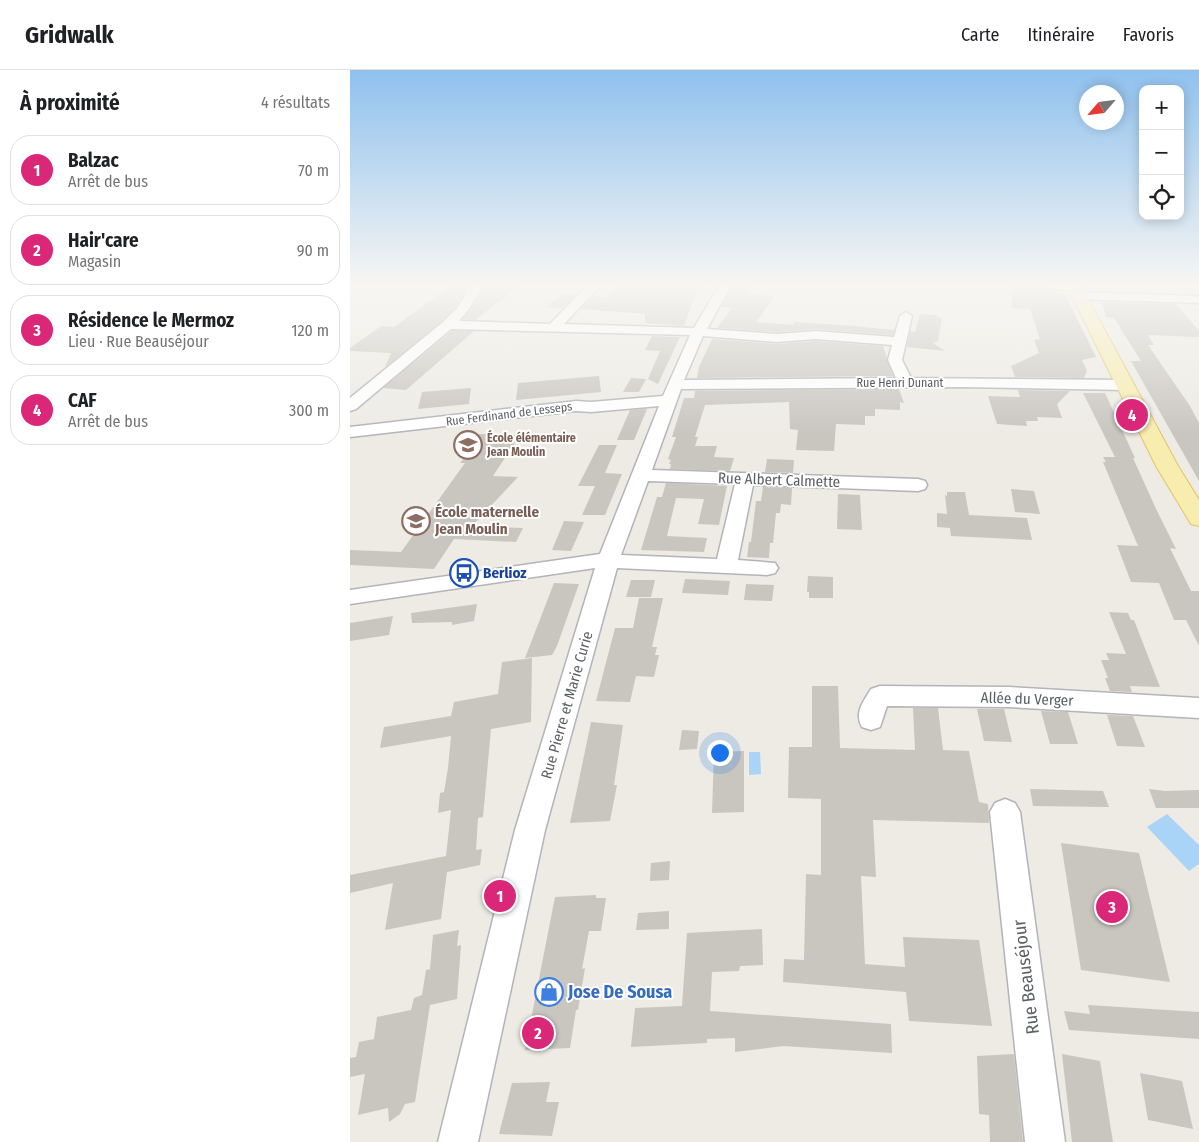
<!DOCTYPE html>
<html lang="fr">
<meta charset="utf-8">
<style>
:root{--surface:#fff;--page:#f2f2f2;--text:#202124;--muted:#757577;--line:#e0e0e0;--accent:#db2777}
body{margin:0;font-family:"Fira Sans Condensed",sans-serif;background:var(--page);color:var(--text)}
.controls{position:absolute;right:15px;top:15px;display:grid;overflow:hidden;border-radius:10px;box-shadow:0 2px 12px #0003}
.controls button{width:45px;height:45px;display:grid;place-items:center;padding:0;border:0;border-bottom:1px solid var(--line);background:var(--surface);color:var(--text);font:25px sans-serif}
.compass{position:absolute;left:729px;top:15px;width:45px;height:45px;border-radius:50%;background:var(--surface);box-shadow:0 2px 12px #0003;rotate:242deg}
.you{position:absolute;left:369px;top:682px;width:18px;height:18px;margin:-12px;border:4px solid #fff;border-radius:50%;background:#1a73e8;box-shadow:0 0 0 8px #1a73e833}
.badge{display:grid;place-items:center;width:32px;height:32px;border-radius:50%;background:var(--accent);color:#fff;font-size:16px;font-weight:700}
.pin{position:absolute;translate:-50% -50%;border:2px solid #fff;box-shadow:0 1px 5px #0006}
.list{margin:0;padding:0;list-style:none}
h2{display:flex;justify-content:space-between;align-items:center;height:65px;margin:0;padding:0 20px;font-size:21px}
h2 small{font-size:16px;font-weight:400;color:var(--muted)}
.list li{display:grid;grid-template-columns:32px 1fr auto;gap:15px;align-items:center;box-sizing:border-box;height:70px;margin:0 10px 10px;padding:0 10px;border:1px solid var(--line);border-radius:20px}
.list b{display:block;font-size:19px;white-space:nowrap}
.list p{margin:0;font-size:16px;white-space:nowrap;color:var(--muted)}
.list em{font-size:16px;font-style:normal;color:var(--muted)}
.icon{flex:none;width:28px;height:28px;fill:none;stroke:currentColor;stroke-width:2;stroke-linecap:round;stroke-linejoin:round}
.map{position:relative;flex:none;width:849px;height:1072px;overflow:hidden}
header{display:flex;align-items:center;gap:30px;box-sizing:border-box;height:70px;padding:0 25px;background:var(--surface);border-bottom:1px solid var(--line)}
header strong{font-size:24px}
nav{display:flex;gap:28px;margin-inline-start:auto;font-size:18px}
main{display:flex}
aside{flex:1;background:var(--surface)}
.map>svg:first-child{display:block}
.water{fill:#aad4f7}
.building{fill:#c9c6c0}
.lines{fill:none;stroke-linecap:round;stroke-linejoin:round}
.minor-casing{stroke:#b1b4b8;stroke-width:3}
.major-casing{stroke:#e4c366;stroke-width:2}
.minor{fill:#fff;fill-rule:evenodd}
.major{fill:#f7edaf;fill-rule:evenodd}
.labels{text-anchor:middle;dominant-baseline:central;stroke-width:4;stroke-linejoin:round;paint-order:stroke}
.far-street-label{font-size:12px;fill:#5c5f63;stroke:#fff}
.far-education-label{font-size:12px;font-weight:bold;fill:#785e54;stroke:#fff;text-anchor:start}
.street-label{font-size:15px;fill:#5c5f63;stroke:#fff}
.education-label{font-size:15px;font-weight:bold;fill:#785e54;stroke:#fff;text-anchor:start}
.transit-label{font-size:15px;font-weight:bold;fill:#164399;stroke:#fff;text-anchor:start}
.near-street-label{font-size:18px;fill:#5c5f63;stroke:#fff}
.near-shop-label{font-size:18px;font-weight:bold;fill:#366cbe;stroke:#fff;text-anchor:start}
</style>
<header>
<strong>Gridwalk</strong>
<nav><a>Carte</a><a>Itinéraire</a><a>Favoris</a></nav>
</header>
<main>
<aside>
<h2>À proximité<small>4 résultats</small></h2>
<ul class="list">
<li><span class="badge">1</span><div><b>Balzac</b><p>Arrêt de bus</p></div><em>70 m</em></li>
<li><span class="badge">2</span><div><b>Hair'care</b><p>Magasin</p></div><em>90 m</em></li>
<li><span class="badge">3</span><div><b>Résidence le Mermoz</b><p>Lieu · Rue Beauséjour</p></div><em>120 m</em></li>
<li><span class="badge">4</span><div><b>CAF</b><p>Arrêt de bus</p></div><em>300 m</em></li>
</ul>
</aside>
<div class="map">
<svg width="849" height="1072" viewBox="0 0 849 1072">
<rect width="100%" height="100%" fill="#edebe4"/>
<path class="water" d="M399,682H410L411,704L399,705Z
M817,744L849,775V794L839,801L797,757Z"/>
<path class="building" d="M104,214H119L106,236L92,251L35,297L41,283L0,281V278L31,256L44,257Z
M135,214H172L125,250L113,249L121,240Z
M268,214H300L348,216L334,256L295,253V244L231,239L243,226L256,227Z
M384,214H402L397,224L425,226L406,252L443,255L445,252L504,256L544,260L543,265L466,259L427,262L367,258L382,238L371,237Z
M661,214L691,215L705,221V223L715,224L746,287L732,290L737,301L734,308L665,307L661,296L689,283L684,270L690,269L680,239L662,238Z
M211,224L226,225L213,238L197,237Z
M752,232L826,234L849,261V267L798,265L804,275H798L840,336L849,353V411L781,291H791L764,248L756,247Z
M570,244L587,245L586,247L592,248L588,271L583,273L595,281L557,277L560,261L565,262Z
M102,261H124L56,320L33,318Z
M302,266L330,267L308,314L298,309L310,281L295,280Z
M362,269L427,274L466,271L533,276L543,306L347,308L349,297Z
M249,306L251,322L166,330L168,313Z
M281,308L296,309L289,322H273Z
M121,318L119,334L68,339L72,322Z
M549,319L554,333L550,332V340L525,339V346H515V355L486,354L484,381L446,380L448,360L440,359L439,332L355,335L345,367H348L345,376H367L364,387L384,388L380,401L320,399L321,394H319L321,390L318,389L326,367H322L334,328H344L345,321Z
M668,320L720,321L707,334L712,348L687,347L688,351H676L677,356L647,354L638,326L670,327Z
M733,323H755L785,388H783L807,441L826,479L820,478L841,521H849V576L836,550H824L809,513L781,512L767,475L788,476L753,392H756L753,387H765Z
M295,339H297L284,370H267L280,340Z
M129,364L170,365L143,406L168,407L122,456L173,458L166,472L104,469L84,499L0,495V480L51,482L115,393H110L129,369Z
M249,375H267L255,403L272,404L255,445H232L245,416H228Z
M417,389L444,390L443,403L415,402Z
M316,413L377,416L369,455L348,454L354,429L326,428L317,466L357,468L354,482L291,480L307,427H312Z
M413,417L442,418L441,435L431,434L430,443H426L423,473H420L419,488L397,487L399,472H401L406,431H411Z
M661,419L684,421L690,444L665,442Z
M597,422H615L619,445L677,448L682,470L601,466L600,458L587,457V443L597,444L595,425L597,426Z
M488,424L510,425L512,460L487,459Z
M214,451L234,452L221,481L202,480Z
M458,506L483,507V528H459V522H457Z
M335,509L380,511L378,525L332,523Z
M281,510H305L301,527H276Z
M204,513L229,514L207,576L202,585L175,588Z
M396,514L424,515L422,531L394,530Z
M289,528H313L302,577H307L305,585H309L304,607L286,606L280,632L246,631L265,558H283Z
M127,534L124,551L102,555V552L62,553L61,543Z
M759,542L778,543L781,550H784L810,617L780,616L782,622L760,621L755,608H758L751,590H759L756,583L776,584Z
M43,546L39,565L0,571V553Z
M182,588L181,652L141,659L133,747L128,748L126,780L132,779L130,795L97,802L91,849L35,860L43,813L0,823V805L96,786L101,740L88,743L90,723L94,722L98,698L101,666L30,678L34,657L101,646L104,632L148,624L152,592Z
M462,616H488L490,678L565,680L563,638H588L593,680L619,681L629,732L638,734L639,753L523,750L526,807L511,806L515,894L555,897L553,867L629,870L642,956L559,951L556,922L433,912L434,889L454,890L456,804L471,805V729L438,728L439,677H462Z
M627,639H654L662,672L634,671Z
M691,641L718,642L728,674H700Z
M757,645L783,646L795,677L767,676Z
M241,652L273,655L264,715H267L260,751L220,753Z
M332,660L349,661L347,679L329,680Z
M394,681V742L362,743L364,682Z
M680,719L753,721L759,737L683,736Z
M799,719L815,721L849,720V738H806Z
M711,773L789,783L820,912L731,900Z
M320,791L319,810L300,811L301,793Z
M246,825V828H256L251,861H239L232,899L235,898L228,940H226L220,978L175,980L205,827Z
M319,841V859L286,860L288,843Z
M412,859L413,895L390,896L389,901L362,902L360,941L541,954L542,983L433,976L385,982V968L357,969V973L281,977L285,938L332,936L337,863Z
M109,860L107,876L111,875L107,929L80,935L65,1032L55,1034L50,1044L39,1052L38,1038L8,1045L15,1004L0,1007V988L6,987L9,972L24,969L27,947L61,940L64,928L72,925L76,900L80,899L83,865Z
M738,935L849,942V969L719,960L714,941L740,944Z
M664,984L673,1072H640L639,1045L629,1044L627,986Z
M712,984L750,991L763,1072H722Z
M790,1003L832,1011L843,1059L798,1050Z
M200,1012L196,1032H209L202,1066L149,1064L162,1013Z"/>
<g class="lines">
<defs>
<path id="minor" d="M121,214H133L119,239L109,251L200,254L239,214H252L214,254L344,258L370,214H382L357,259L427,264L466,261L544,267L550,246L556,242L562,246L552,290L561,308L776,310L781,312L784,315L781,318L776,320L613,317L331,319L302,400L568,409L575,411L577,415L575,419L568,421L403,415L388,490L425,493L428,498L425,503L417,505L267,498L195,760L128,1072H88L165,760L245,498L0,534V520L250,484L309,336L241,342L226,341L0,367V357L226,331L241,332L313,326L340,265L101,259L6,339L0,341V328L93,252L108,237ZM353,266L427,272L466,269L542,275L538,290L546,308L334,310ZM298,411L385,414L367,489L271,485Z
M692,214H729L730,216C723,222 700,220 692,214Z
M730,222L846,226L849,227V233L726,229L724,226Z
M530,616L658,617L849,628V648L658,637L537,636L530,657L521,660L512,657C504,643 513,632 521,619Z
M655,729L665,733L670,742L715,1072H675L640,742L645,733Z"/>
<path id="major" d="M716,214H730L828,396L849,430V456L841,454L806,396Z"/>
</defs>
<use href="#minor" class="minor-casing"/>
<use href="#major" class="major-casing"/>
<use href="#minor" class="minor"/>
<use href="#major" class="major"/>
</g>
<linearGradient id="sky" x2="0" y2="1"><stop stop-color="#8fc1ee"/><stop offset="0.59" stop-color="#f7f6f3"/><stop offset="1" stop-color="#f7f6f3" stop-opacity="0"/></linearGradient>
<rect width="849" height="364" fill="url(#sky)"/>
<defs>
<symbol id="school-ring" viewBox="-11 -11 22 22"><circle r="9.5" fill="#fff" stroke="#8d6e63" stroke-width="1.5"/><path d="M0-5L7-2L0 1L-7-2ZM-4 1L0 2.5L4 1V4Q0 6-4 4Z" fill="#8d6e63"/></symbol>
<symbol id="bus-ring" viewBox="-11 -11 22 22"><circle r="9.5" fill="#fff" stroke="#1a4fb4" stroke-width="1.5"/><path d="M-5-6H5V4H4V6H2V4H-2V6H-4V4H-5ZM-3.5-4V0h7V-4ZM-3.5 1.2v1.5H-2V1.2ZM2 1.2v1.5H3.5V1.2Z" fill="#1a4fb4"/></symbol>
<symbol id="shop-ring" viewBox="-11 -11 22 22"><circle r="9.5" fill="#fff" stroke="#3f7fe0" stroke-width="1.5"/><path d="M-5-2.5h2.3a2.7 3.5 0 0 1 5.4 0H5L5.5 6h-11ZM-1.5-2.5h3a1.5 2.3 0 0 0-3 0Z" fill="#3f7fe0"/></symbol>
</defs>
<g fill-rule="evenodd">
<use href="#school-ring" x="102" y="359" width="32" height="32"/>
<use href="#school-ring" x="50" y="435" width="32" height="32"/>
<use href="#bus-ring" x="98" y="487" width="32" height="32"/>
<use href="#shop-ring" x="183" y="906" width="32" height="32"/>
</g>
<g class="labels">
<g class="far-street-label">
<text x="550" y="313">Rue Henri Dunant</text>
<text transform="translate(159 344) rotate(-7)">Rue Ferdinand de Lesseps</text>
</g>
<g class="far-education-label">
<text x="137" y="368">École élémentaire<tspan x="137" dy="14">Jean Moulin</tspan></text>
</g>
<g class="street-label">
<text transform="translate(429 410) rotate(2)">Rue Albert Calmette</text>
<text transform="translate(677 629) rotate(2)">Allée du Verger</text>
<text transform="translate(217 635) rotate(-74)">Rue Pierre et Marie Curie</text>
</g>
<g class="education-label">
<text x="85" y="442">École maternelle<tspan x="85" dy="17">Jean Moulin</tspan></text>
</g>
<g class="transit-label">
<text x="133" y="503">Berlioz</text>
</g>
<g class="near-street-label">
<text transform="translate(676 907) rotate(-97)">Rue Beauséjour</text>
</g>
<g class="near-shop-label">
<text x="218" y="922">Jose De Sousa</text>
</g>
</g>
</svg>
<div class="controls">
<button>+</button>
<button>−</button>
<button><svg class="icon" aria-label="locate" viewBox="0 0 24 24"><circle cx="12" cy="12" r="6"/><path d="M12 2v4M12 18v4M2 12h4M18 12h4"/></svg></button>
</div>
<svg class="compass" viewBox="-18 -18 36 36"><path d="M0-13l5 13h-10z" fill="#e53935"/><path d="M0 13l5-13h-10z" fill="#757577"/></svg>
<div class="you"></div>
<div class="pin badge" style="left:150px;top:826px">1</div>
<div class="pin badge" style="left:188px;top:963px">2</div>
<div class="pin badge" style="left:762px;top:837px">3</div>
<div class="pin badge" style="left:782px;top:345px">4</div>
</div>
</main>
